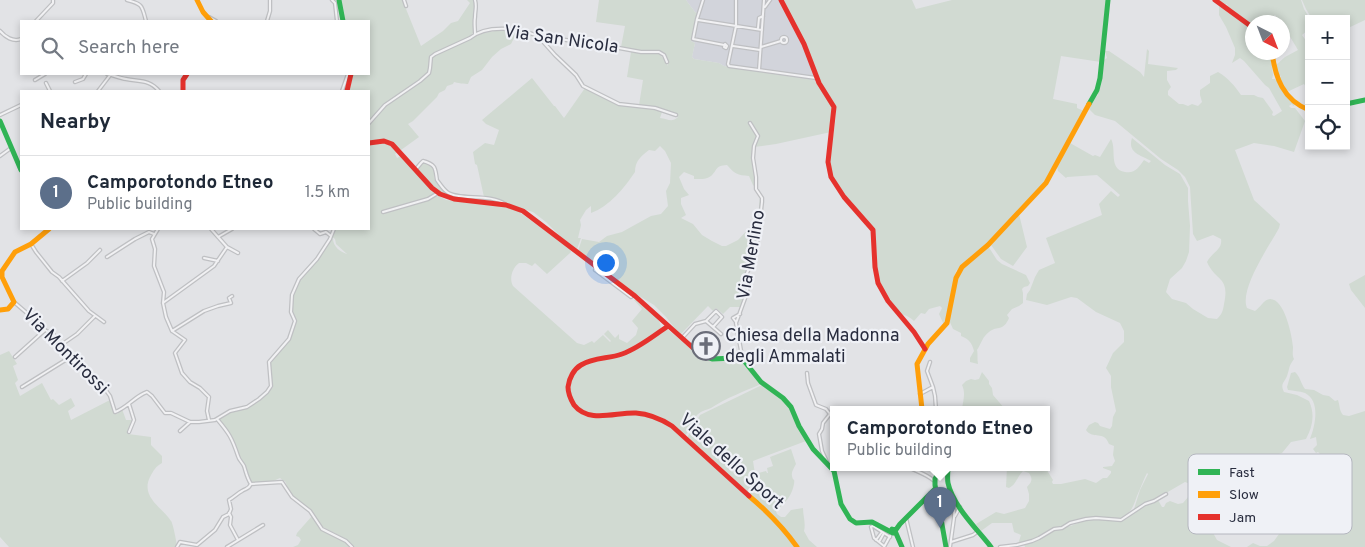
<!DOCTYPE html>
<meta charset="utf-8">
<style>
:root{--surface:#fff;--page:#f6f6f7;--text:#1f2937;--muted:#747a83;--line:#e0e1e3;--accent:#0b8043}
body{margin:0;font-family:Overpass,sans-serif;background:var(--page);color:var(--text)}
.controls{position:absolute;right:15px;top:15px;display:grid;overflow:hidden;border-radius:0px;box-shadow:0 2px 8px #0003}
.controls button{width:45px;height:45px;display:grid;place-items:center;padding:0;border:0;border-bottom:1px solid var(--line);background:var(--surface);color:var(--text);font:25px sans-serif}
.compass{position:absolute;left:1245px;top:15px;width:45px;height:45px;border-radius:50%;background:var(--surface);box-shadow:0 2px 8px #0003;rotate:138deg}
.you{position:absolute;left:605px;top:262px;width:18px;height:18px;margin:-12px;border:4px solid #fff;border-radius:50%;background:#1a73e8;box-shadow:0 0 0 8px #1a73e833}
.badge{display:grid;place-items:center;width:32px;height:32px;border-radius:50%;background:var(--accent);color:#fff;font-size:16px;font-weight:700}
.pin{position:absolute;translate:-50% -41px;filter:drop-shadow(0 1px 2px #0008)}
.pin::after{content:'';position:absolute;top:26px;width:18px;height:15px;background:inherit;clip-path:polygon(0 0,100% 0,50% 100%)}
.popup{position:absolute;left:830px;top:406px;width:220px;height:65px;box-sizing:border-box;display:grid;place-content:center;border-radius:0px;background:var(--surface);filter:drop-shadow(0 1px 4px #0005);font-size:16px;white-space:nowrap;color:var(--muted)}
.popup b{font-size:19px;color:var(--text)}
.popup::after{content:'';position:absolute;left:50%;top:100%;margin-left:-10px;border:10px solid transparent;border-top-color:var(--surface)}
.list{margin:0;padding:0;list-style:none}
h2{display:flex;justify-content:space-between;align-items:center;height:65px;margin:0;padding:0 20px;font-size:21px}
h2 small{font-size:16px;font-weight:400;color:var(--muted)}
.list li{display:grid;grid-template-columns:32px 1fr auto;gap:15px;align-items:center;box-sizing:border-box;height:75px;padding:0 20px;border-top:1px solid var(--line)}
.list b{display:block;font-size:19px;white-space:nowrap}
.list p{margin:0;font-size:16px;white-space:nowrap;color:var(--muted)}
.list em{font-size:16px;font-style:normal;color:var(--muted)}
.icon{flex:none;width:28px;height:28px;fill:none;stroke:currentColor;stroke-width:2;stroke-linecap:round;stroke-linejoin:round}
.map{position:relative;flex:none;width:1365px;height:547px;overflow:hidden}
.search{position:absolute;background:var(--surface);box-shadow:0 2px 8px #0003;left:20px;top:20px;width:350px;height:55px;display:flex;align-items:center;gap:12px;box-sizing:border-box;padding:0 18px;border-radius:0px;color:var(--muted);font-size:19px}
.panel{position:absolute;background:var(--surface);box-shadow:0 2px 8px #0003;left:20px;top:90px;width:350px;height:140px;border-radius:0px}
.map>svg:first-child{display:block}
.built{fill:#d2d4db}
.green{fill:#d1dad2}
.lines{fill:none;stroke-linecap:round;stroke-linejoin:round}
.street-casing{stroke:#bfc0c3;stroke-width:4.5}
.street{stroke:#f1f1f3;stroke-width:2}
.fast{stroke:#30b455;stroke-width:5}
.slow{stroke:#ff9f0a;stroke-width:5}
.jam{stroke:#e5322d;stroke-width:5}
.labels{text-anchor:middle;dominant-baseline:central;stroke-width:4.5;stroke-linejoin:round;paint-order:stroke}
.street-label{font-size:18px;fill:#292d3f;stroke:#eff1f6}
.poi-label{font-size:18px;fill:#292d3f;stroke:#eff1f6;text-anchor:start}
.key{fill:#eff1f6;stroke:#b4b6bf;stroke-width:1}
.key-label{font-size:14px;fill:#292d3f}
</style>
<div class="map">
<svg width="1365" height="547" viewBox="0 0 1365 547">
<rect width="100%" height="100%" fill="#e2e3e6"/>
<path class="built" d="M686,0H781L804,44L817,78L815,81L724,66L719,63L694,59L692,57L695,43L691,41L697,13L695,12Z"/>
<path class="green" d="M340,0H404V4L421,46L443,31L451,23L458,21L470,3L467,0H474L476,8L473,19L475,25L474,32L469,37L435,53L431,56L430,68L428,73L420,81L385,104L369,122V91H349L353,74H369V21H344Z
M599,0H686L695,12L697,13L691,41L695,43L692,57L694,59L719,63L724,66L813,80L817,83L833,105L831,132L776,144L754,147C754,162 757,174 756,188L753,185L749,176C737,175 735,174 727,165C714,166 718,170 711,176C706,180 700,179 694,179V176L684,172L679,177L684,189L689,195L681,198V204L686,215L681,218L693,224L702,235L712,241L722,246H726L738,240L753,224L758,216L760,197L761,202L757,234L755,239L757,248L755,256L746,273L747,286L746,295L742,307H730L723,314L716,308L713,311L708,306L680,335L666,317L654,305L636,294L578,251L582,239L599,242L607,236L622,232L651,216L661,214L668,206L666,191L670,183L671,163L665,151L660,146L655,151L649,150C641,156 635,161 635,172C624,188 610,206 591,213V206L586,210L580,220L581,225L578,238H581L577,249L561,237L546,222L533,212L507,204L501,200L484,197L477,165L475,164L473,152L485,143L494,145L499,130L486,124L482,120L532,78L554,106H555L564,118L585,88L618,104L652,109L662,112L660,118C668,119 672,123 678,117C668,109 652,107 639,105L643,80L627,77L631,52L640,53H658L665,60L668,66C668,47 654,52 641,51C635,51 627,48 621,47L625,26L596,22Z
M783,0H912L916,9L952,0H1107L1101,62L1061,56L1053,99L1077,104V108L1084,111L1048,178L986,245L972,257H969L970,259L956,271L949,312L944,325L939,314L942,308L940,306L929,309L925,314L921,313L914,321C907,314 902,316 897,311C891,305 880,286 878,278L875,234L837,186C822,160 837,135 836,107L833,101L823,87Z
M1218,0H1301L1304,9L1310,19H1309V29L1302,35L1309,45V91L1304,84L1289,91L1286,89L1280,79L1281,76L1278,75L1276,65L1285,57L1298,50L1283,25L1282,22H1280L1275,15L1267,22H1252V25L1228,8L1227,4L1225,5Z
M1302,0H1365V20L1346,29V19H1312L1306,9Z
M1219,5L1252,29V52L1270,53L1273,75L1272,79H1275L1295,105L1293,106L1292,104L1289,106L1291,108H1295L1305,121L1294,152L1274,146L1254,143L1235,150L1254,200L1280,224L1279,228C1270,245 1239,289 1247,308L1255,311C1260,308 1264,299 1270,299C1285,299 1292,336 1293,347C1293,352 1292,355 1294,359C1288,367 1290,368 1287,376C1284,383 1280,384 1284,392L1297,395L1309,401C1315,414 1313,426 1306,439L1291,442L1282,453L1275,455L1271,461L1268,463C1259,463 1249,461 1240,462C1231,463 1212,475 1210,484L1212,488L1209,500L1210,507L1213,513L1212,531L1217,540L1231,547H1025L1024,544L1040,539L1052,531L1065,528L1089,519L1096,518L1111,519L1119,522L1121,521L1145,505L1158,500L1162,507H1164L1166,503L1170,501L1178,504L1183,503L1194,490L1193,485L1185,482L1154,500L1145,503L1136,509H1134L1140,490L1148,474L1147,473C1144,479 1142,484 1140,489C1133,503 1135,512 1119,519L1111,518L1091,517L1070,522L1064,526L1051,530L1039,537L1018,544L1021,535L1014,532L1012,523H992L981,531L976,524L996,512L1004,514L1025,508L1029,501V494L1027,487C1032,482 1033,479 1029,473L1023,471C1017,477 1016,485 1009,488L1006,487L1007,467H1046V462L1048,472L1053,480L1052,482L1053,484H1061L1085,479L1096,483L1103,478H1107L1111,473V471L1103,468V467L1112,466L1115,461L1113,455L1114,446L1109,444C1104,430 1093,440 1086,430L1089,425L1095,422L1098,423L1100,426L1110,429L1112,426L1113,417L1116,411L1111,387V376L1106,368L1113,353L1124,342V331L1120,323L1096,312L1077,298L1071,297L1047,305L1026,300L1027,294L1030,290L1035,277L1039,270L1055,263L1046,238L1102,215L1099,204L1111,191L1118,197L1120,195L1097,175L1067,177L1066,178L1058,171L1057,166L1070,143L1093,156L1095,155L1100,157L1111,139C1117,149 1108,169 1125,172C1135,174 1139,167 1144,160L1149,163L1151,161C1141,155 1127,153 1132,138L1165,165L1180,174L1188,188V201L1190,226L1189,252L1186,261L1182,268L1170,279L1166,292L1172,299L1186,303L1193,309L1208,318L1217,319C1222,314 1223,311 1224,304C1230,276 1216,282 1207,262C1211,253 1223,250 1221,239L1213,235L1197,241L1193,234L1190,187L1185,177L1178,170L1161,159L1115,121L1095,115L1089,109L1096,97L1098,95V93L1101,86L1104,60L1107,58L1105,51H1109L1140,72L1144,77L1147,49L1149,51L1148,64L1178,68L1176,70L1167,71V80L1171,87L1168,91V95L1179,104H1183L1188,106L1192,104L1198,106L1202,102L1200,95V90L1210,83V76L1218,72C1228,78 1235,86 1241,95H1254L1258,97L1263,98L1273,112L1272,115L1274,116L1282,111L1269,88L1265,85L1244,61L1240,58L1232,63L1235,55V48L1226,27L1219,15Z
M500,30H512L536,36L514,38L511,44L501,49L492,57L482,70L471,77L468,84C466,84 456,83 454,82L453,84L447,86L445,90L439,93L437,97L413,121L408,124L419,137L401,150L389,141H369V124L388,103L430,72L433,57L437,53L479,34Z
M379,143L380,145V143C389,143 392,147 398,152L395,154L397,158L401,156L434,192L435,195L431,196L432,198L439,196L446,200L506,207L518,211L570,249L571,252L570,253L547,274L535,263L532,266L526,263H519C512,268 509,279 513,286L577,343L584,345L592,341L594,343L603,335L610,342L611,341L604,334L608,330L615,338L619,334V339L627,343L636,335L638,328L632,321L642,309L634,300H637C645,307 661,317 661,328C651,337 639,345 626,350C619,353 611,356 604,357C587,360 570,362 567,383C566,391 568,399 572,405C586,424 603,416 620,414C627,414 636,414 643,415C653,416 663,422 671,427L775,522L795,547H354L346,539L321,526L310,509L297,500V498H294L290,493L285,481H284L280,478L271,482H251L244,464L238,456L237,449L234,445L232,436L220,421V418L228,412L247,407L260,400L268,393L271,388H273L270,365L274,358L289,340L296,321L294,316L292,314V299L295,291H296V289L300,279L304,276L332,238L333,239C333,246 340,252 347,254L336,244L335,239L332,237L335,229H369V144Z
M423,163C439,165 432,170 435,180C437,185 445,192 450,194C465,198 490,195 503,203C488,202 456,200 444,195C433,190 425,178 418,170L419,166Z
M1019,214L1027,247L1013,266L1001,259L991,245L993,241Z
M988,246L997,260L1002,264L1026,275L1030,283L1028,286L1024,287L1022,289L1023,293V303L1019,306L1012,309L1007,315L1009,318C1003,332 998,325 989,332C983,336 981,344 977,350C978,354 977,359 978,364L970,362V358L974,351C972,343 969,339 961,336V333L953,329L949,320L957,278L963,268Z
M1365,275V308L1351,290L1349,284Z
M667,329L705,360L714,361L734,359L741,361L761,384C745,391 726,398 711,408C706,410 701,411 697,415C693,420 690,430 685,436C661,415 648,408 615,412C607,413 597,416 589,413C580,410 573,404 571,394C564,364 592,363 613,358C620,356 628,353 635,350C642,347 648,342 654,338C659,334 662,331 667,329Z
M9,351L17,364L13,366L18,380L15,383L20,396L42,383L51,400L53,399L59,405L71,398L75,406L68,411L71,420L110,400L114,413L117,414L122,409L126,420H132L133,421L128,434L151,437V445L162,456V463C155,467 154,470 150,477C140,497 163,508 171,521C173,523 177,544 177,547H9L0,537V355Z
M982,372L989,381V384L992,388L993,395L1005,409H962C963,401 966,393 962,385L966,381L971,379L975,380L979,379Z
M1295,372C1300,376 1301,384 1305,389L1314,390L1323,395L1329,396L1335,401L1338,400C1340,406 1339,410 1343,415L1349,416L1365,411V547H1247L1253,543L1260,546H1267L1274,541L1279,534L1284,532L1295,530L1305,525L1310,526L1315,522L1316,518L1315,516V512L1322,499V494L1317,488L1318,482L1316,475L1321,470L1320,454L1318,452L1316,453L1313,449L1317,445L1316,437L1310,439C1315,426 1321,401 1305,393C1299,391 1294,391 1288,390L1287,387L1291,373Z
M762,385L784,401L790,409L798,429L806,441L753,461L755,474L766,471L767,473H768L767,468L773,466L770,457L791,449L796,464C794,468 791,472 792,476C793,482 795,477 794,484C792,496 785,503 776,511L777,514L781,517H785L791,510L803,508C803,516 806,523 804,531L809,540L817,547H799L790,534L688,439V436L700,415Z
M312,516L322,530L343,541L351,547H293L298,545L301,540L299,537L296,536L297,533Z"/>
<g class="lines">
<defs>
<path id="street" d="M127,0C143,4 142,6 146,21
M332,0L335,3L337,21
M404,0L406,6
M703,0L697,19L693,39L724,45
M736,0V26L728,64L729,66L816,78
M765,7L770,0
M209,17L216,21
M698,20L762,30
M36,21L53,3V0
M267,21L270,11V0
M758,28L759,18L763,16
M0,31C5,37 13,42 21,39
M475,34C475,28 474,23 475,17C475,10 477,7 475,0
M538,36L555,55L576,75L583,86L619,104L655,108L676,115
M781 40a3 3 0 1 1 6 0a3 3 0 1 1-6 0Z
M725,44L727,46L726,48L724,47Z
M733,46L760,50
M761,47L781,41
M759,70L764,0
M107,74C113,75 119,78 126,79C139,82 149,79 159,91
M35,80L45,74
M75,82L83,79L86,74
M46,83L50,91
M98,91L111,74
M342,91L348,74
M0,115L21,105
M369,123L385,105L420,81L429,73L430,68L431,57L435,54L470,38C487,24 519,28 538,36L608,46L641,52H659L664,55L667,62
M0,156L11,148
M416,169L421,163L423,161C437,165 435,169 437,180C440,184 443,189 447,192C459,201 490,193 505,204
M383,212L428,199L438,193
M158,229L152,239L155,249L154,266L164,292L163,303L166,317L172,331L185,340L175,353L182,373L190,382L200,388L209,397L207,411L209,420
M314,229L320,234L326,232L331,236
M218,237L232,229
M31,244L36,252L52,272L59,277L89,311L104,322
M227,247L238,253
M107,257L135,239L149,232L154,234
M204,258L218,261
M596,268L595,270L631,297L633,295
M62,281L87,263L100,250
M14,302L35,320L45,330L54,335L89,377L105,389L110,396L115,412C127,408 135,396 147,392L152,396L165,413H171L190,422H199L215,420L230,411L247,407L259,399L267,392L271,386L269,362L289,339L295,321L291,312L292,295L299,279L317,259L330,239L334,229
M163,303L214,266L227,247L211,229
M706,321L716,311L722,317L713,327
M706,321L721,334
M736,322L733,318L740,314
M172,331L204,311L218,306L231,303L229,298L232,296
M683,337L695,324L706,321
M61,345L77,334L95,316
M15,357L45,330
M742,360V356L736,323L747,293L748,284L747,273L756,253L762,202V198L756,189V177L753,158L754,146L758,136L750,123
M930,362L927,371L933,387
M807,373L808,383L816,405L826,409L830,414L823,423L822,429L819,434L822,451L827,462
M22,387L72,356
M920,394L933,387L935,396L936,409
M129,404L134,420L129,432
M217,419C229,433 232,438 238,456C239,460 242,462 244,466C246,472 247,478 251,484
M180,431L190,422
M909,467C917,472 926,474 933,480
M251,484L282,482L292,497L310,511L322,529L346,541L352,547
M925,501L928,507L932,511L939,510
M229,513L231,517L230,525L238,540
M955,516L960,507
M906,518L913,547
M876,540L882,532
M879,542L884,533
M951,542L973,535L977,532
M884,546L874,538L871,527L873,526L890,537
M177,547L180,542L197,545L215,530L223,517L229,514L231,509L229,500C234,497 238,493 242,491C246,488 248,490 251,484
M227,547L263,525
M884,547L890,536
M950,547L954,518V499
M1000,547L1017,545L1032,541L1039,538L1054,529L1062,528L1070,523L1086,519L1096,518L1121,520L1145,504L1154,501L1166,494"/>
</defs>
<use href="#street" class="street-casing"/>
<use href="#street" class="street"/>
<path class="fast" d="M339,0L343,21
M1089,104L1097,90L1100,78L1108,0
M1346,104L1365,100
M0,121L21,170
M701,355L712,359L734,358L740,359L745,362L761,382L783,398L791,407L799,426L813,449L834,471L841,504L850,519L856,523L872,522L891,532
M941,467L935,479V485L946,547
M948,467C948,472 947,478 948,483C953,506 977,529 991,547
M892,529L895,530L893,533L891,532Z
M895,531L900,524L935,489
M895,531L902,547"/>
<path class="slow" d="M197,0L203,12L211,21
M1272,52C1275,77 1283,100 1309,110
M0,310L8,309L14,302L2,277V271L15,252L31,244L49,229
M922,409L917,364L928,344L947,323L956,278L962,267L988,245L1046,183L1089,104
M749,496C768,512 783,527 797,547"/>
<path class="jam" d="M781,0L804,44L819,83L834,107L828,162L831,177L844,197L873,230L875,267L878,283L888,301L914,332L925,349
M1215,0L1252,27
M183,91V80L187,74
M347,91L351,74
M369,143L384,141L392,144L432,188L440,194L454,199L506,205L523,211L635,296L701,355
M668,326C653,336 639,348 622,354C609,359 594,357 581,365C574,369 569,378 568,387C568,393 571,400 574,405C589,424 616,412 636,413C650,414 661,419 672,426L749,496"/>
</g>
<defs>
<symbol id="church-ring" viewBox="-11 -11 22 22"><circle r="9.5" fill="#eff1f6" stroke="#6a6d79" stroke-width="1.5"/><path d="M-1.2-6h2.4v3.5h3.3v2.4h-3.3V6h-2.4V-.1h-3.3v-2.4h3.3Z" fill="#6a6d79"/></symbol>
</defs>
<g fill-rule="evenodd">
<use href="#church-ring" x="690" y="330" width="32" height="32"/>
</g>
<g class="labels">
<g class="street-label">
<text transform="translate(561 40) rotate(8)">Via San Nicola</text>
<text transform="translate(752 255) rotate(-80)">Via Merlino</text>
<text transform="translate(65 352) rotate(45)">Via Montirossi</text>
<text transform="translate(731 462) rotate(42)">Viale dello Sport</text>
</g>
<g class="poi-label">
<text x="725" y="336">Chiesa della Madonna<tspan x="725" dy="21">degli Ammalati</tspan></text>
</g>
</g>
<rect x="1188" y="454" width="164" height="80" rx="8" class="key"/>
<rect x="1198" y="469" width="22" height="6" fill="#30b455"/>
<rect x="1198" y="491" width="22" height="7" fill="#ff9f0a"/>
<rect x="1198" y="514" width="22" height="6" fill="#e5322d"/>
<g class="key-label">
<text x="1229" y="477">Fast</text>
<text x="1229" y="499">Slow</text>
<text x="1229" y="522">Jam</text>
</g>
</svg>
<div class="controls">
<button>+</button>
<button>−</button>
<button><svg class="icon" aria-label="locate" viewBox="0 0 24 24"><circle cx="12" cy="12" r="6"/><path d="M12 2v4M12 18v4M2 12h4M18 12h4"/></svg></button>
</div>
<svg class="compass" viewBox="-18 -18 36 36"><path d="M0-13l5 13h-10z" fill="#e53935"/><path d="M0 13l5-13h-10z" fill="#747a83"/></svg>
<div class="you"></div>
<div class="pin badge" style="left:940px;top:528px;background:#5c6f8a">1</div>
<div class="popup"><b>Camporotondo Etneo</b>Public building</div>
<div class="search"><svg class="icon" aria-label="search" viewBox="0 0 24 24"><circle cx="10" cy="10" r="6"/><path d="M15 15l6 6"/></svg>Search here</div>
<section class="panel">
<h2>Nearby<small></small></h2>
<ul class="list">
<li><span class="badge" style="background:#5c6f8a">1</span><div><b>Camporotondo Etneo</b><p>Public building</p></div><em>1.5 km</em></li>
</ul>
</section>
</div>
